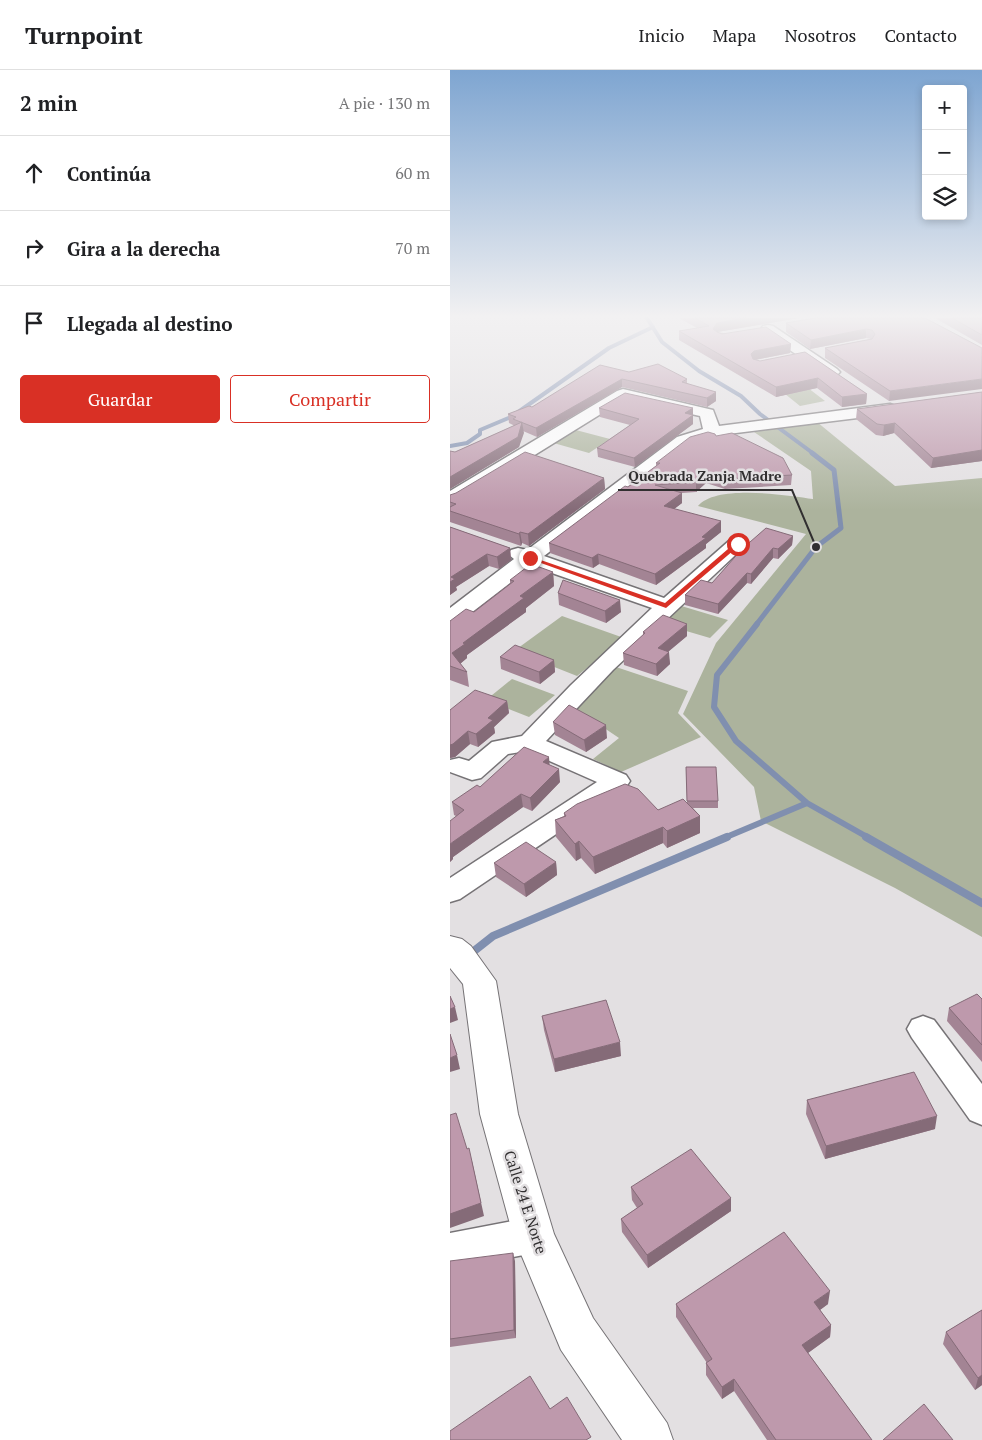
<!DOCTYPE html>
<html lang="es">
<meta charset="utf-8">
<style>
:root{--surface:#fff;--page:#f2f2f2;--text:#202124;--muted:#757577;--line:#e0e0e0;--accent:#d93025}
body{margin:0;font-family:"PT Serif",serif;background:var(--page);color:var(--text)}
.controls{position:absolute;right:15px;top:15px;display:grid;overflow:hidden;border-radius:5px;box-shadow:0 2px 8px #0003}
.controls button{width:45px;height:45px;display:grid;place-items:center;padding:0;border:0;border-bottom:1px solid var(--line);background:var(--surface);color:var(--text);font:25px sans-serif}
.stop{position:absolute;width:15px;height:15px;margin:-11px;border:4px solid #d93025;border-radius:50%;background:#fff}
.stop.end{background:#d93025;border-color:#fff;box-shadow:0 1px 5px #0008}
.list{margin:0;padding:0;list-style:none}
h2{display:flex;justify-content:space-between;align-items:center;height:65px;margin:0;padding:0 20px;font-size:21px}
h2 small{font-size:16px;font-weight:400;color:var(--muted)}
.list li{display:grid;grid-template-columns:32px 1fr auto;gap:15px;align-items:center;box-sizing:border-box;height:75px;padding:0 20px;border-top:1px solid var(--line)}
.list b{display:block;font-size:19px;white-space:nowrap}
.list em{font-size:16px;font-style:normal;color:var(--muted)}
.actions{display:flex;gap:10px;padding:15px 20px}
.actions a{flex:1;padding:11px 0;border:1px solid var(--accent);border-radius:5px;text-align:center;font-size:18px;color:var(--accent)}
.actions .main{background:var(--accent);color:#fff}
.icon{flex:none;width:28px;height:28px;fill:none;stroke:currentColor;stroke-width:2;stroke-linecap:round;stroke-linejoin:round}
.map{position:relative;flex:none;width:532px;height:1370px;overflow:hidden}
header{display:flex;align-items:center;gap:30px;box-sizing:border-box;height:70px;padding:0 25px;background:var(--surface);border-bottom:1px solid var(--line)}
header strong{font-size:24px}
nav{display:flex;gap:28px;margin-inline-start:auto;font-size:18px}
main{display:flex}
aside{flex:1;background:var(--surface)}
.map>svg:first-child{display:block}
.green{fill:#acb39d}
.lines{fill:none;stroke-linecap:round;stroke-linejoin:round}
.stream-far3{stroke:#808faf;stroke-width:4}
.stream-far2{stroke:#808faf;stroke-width:5}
.stream-far1{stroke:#808faf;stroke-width:6}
.stream{stroke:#808faf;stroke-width:8}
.minor-casing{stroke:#767376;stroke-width:3}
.major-casing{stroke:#767376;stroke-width:2}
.minor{fill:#fff;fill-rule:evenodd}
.major{fill:#fff;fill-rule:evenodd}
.wall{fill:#a38494}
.shaded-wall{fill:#856b78}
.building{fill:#be99ac;stroke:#856b78}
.route{fill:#d93025}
.labels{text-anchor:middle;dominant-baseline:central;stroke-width:5;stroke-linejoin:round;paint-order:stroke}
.near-street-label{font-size:15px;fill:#312f30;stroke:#e3e0e2}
.leader{fill:none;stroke:#312f30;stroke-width:2}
.callout-dot{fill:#312f30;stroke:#e3e0e2;stroke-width:2}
.callout-label{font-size:14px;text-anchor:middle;font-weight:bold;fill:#312f30;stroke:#e3e0e2;stroke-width:5;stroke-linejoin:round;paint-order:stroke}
</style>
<header>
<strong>Turnpoint</strong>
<nav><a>Inicio</a><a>Mapa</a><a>Nosotros</a><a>Contacto</a></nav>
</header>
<main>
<aside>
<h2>2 min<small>A pie · 130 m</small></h2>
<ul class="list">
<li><svg class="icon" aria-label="ahead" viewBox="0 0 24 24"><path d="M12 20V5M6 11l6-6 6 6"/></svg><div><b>Continúa</b></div><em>60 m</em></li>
<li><svg class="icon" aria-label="right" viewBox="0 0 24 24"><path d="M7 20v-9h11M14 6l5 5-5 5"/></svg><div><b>Gira a la derecha</b></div><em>70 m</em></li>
<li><svg class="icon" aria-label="arrive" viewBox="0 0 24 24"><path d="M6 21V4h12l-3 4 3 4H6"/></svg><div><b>Llegada al destino</b></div></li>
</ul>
<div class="actions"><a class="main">Guardar</a><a>Compartir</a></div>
</aside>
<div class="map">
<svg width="532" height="1370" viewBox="0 0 532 1370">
<rect width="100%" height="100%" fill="#e3e0e2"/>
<path class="green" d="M349,311L375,331L350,336L324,315Z
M367,352L445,416L532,408V867L445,818L311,751L304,717L233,644L266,573L356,464L248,436C266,414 336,425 363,429L361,401L304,362Z
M122,359L160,369L139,383L100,372Z
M228,535L278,550L260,568L209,553Z
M112,546L174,568L127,606L64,581Z
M166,597L238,621L228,643L251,667L171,702L143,689L169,668L126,639Z
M62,609L105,625L79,647L36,630Z"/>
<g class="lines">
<path class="stream-far3" d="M197,248L212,272L249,301L291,326L310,344L364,384
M0,376L17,373L30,364V360L61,347L159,278L203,257"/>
<path class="stream-far2" d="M306,555L366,477L391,458L384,400L362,383"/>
<path class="stream-far1" d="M307,554L267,605L264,637L286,671L357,733L419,768
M274,768L357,733"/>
<path class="stream" d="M416,767L532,833
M24,881L43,866L277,767"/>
<defs>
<path id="minor" d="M318,255L323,256L387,299L390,302L387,305H377L313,262L311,259L313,256Z
M173,319L263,340L269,356L440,334L446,336L448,339L446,342L440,344L278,364L239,375L94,486L214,528L280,470L287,468L294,470L297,474L163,600L96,671L176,705L180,711L176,717L10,829L0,832V808L147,712L77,681L58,684L31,708L22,710L0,702V690L9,688L19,691L42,672L72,666L121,615L202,538L82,496L8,553L0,554V538L64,489L58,484L61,480L68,478L77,480L227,367L253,359L250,346L175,329L7,433L0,435V421L167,321Z
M473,946L484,950L532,1014V1055L520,1050L462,968L457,959L462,950Z
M84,1147L97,1153L103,1165L97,1177L84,1183L0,1199V1163Z"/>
<path id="major" d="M0,866L12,869L21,876L46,911L68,1044L104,1164L143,1248L217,1353L223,1370H172L111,1280L63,1165L30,1044L13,914L0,898Z"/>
</defs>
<use href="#minor" class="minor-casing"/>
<use href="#major" class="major-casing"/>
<use href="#minor" class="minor"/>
<use href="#major" class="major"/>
</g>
<path class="wall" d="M229,248H349L267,262L341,274L340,283L305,290L310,291L355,282L417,324L416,334L392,337L367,318L326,327L229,270V261L247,258Z
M475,248L439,331L375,288V278L421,269L416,268L360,279L336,262V253Z
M485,248H532V275Z
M179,302L237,309V313L266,331L257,337L172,317L87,367L73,361L69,377L0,419V381L5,382L64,356L63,355L59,353L58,344L82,337Z
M532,322V391L481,398L444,363L433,366L426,365L406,349L407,339Z
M149,338H243V354L185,397L148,387L147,378L180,355L150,347Z
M266,366L342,405L341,415L275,419L256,413L246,422L232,423V433L224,439L271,462L256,474V478L206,515L149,494L143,498L100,483L99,473L206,396V393Z
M154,408L155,419L79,476L72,473L71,476L0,452V425Z
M0,457L60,478L61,490L49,499L39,496L6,517L7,520L0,525Z
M343,466L342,475L328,489L323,488L301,514L297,513L268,544L235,535V525L262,513Z
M103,502L104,516L76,538V542L17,585V588L10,594L17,602L19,617L0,610V551L24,542L60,514V510Z
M108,523L171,542L156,553L109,535Z
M237,554V566L218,582L220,594L207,606L174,595L173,583L193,565V562Z
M50,587L104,590L105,602L90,614L51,599Z
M57,631L59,643L44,657L45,663L28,677L20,674L5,687L0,688V640Z
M103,652L157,668L136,682L105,665Z
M100,695L110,712L82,741L73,737L3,787V789L0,792L6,746L4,745L2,732L30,717Z
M236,697L268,731V738H243L250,746V763L217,778L213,773L145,804L131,788L126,791L106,767L105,750L114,746V743L208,740L237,732Z
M106,792L107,805L76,827L46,807L44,793Z
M532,929V992L497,951L499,938Z
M92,946L171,986L105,1002L94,960Z
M357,1030L485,1059L375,1089L356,1044Z
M181,1117L281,1128V1141L198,1198L172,1162L171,1149L187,1138L182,1130Z
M0,1191H65L66,1268L0,1277Z
M226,1234H378L370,1240L381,1255L380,1267L358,1283L422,1370H317L284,1321L272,1329L256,1305V1293H257L226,1247Z
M532,1240V1315L525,1320L493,1274L496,1262Z"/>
<path class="shaded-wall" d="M296,248H349L267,262L263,259L267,253Z
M416,259V268L360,279L361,270Z
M341,274L340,283L304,290L300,294L301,284L304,281Z
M368,308L367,318L326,327V317Z
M172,309V317L87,367L86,358Z
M532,309V319L439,331L440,321Z
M266,322V331L257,337V328Z
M417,324L416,334L392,337V327Z
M243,338V354L185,397L184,388L235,343Z
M72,352L74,363L69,377L0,419V407Z
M445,353L444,363L433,366L434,355Z
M532,380V391L481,398L483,388Z
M256,403V413L246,422V412Z
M154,408L155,419L79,476L78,464Z
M232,423V433L215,446L214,436Z
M271,451V462L256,474V478L206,515L205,504Z
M70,462L72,473L71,476L69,464Z
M343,466L342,475L328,489V479Z
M60,478L61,490L49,499L47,487Z
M323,478V488L301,514V504Z
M37,484L39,496L6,517L7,520L0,525V512L1,507Z
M148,484L149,494L143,498L142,488Z
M103,502L104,516L76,538V542L17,585V588L5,598L2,583L13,573L70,526Z
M297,503V513L268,544V534Z
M170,530L171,542L156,553L155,541Z
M237,554V566L208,590V578Z
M219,582L220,594L207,606L206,594Z
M104,590L105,602L90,614L89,602Z
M57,631L59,643L44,657L45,663L28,677L26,664L38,648Z
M156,655L157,668L136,682L134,670Z
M18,661L20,674L5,687L0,688V675Z
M99,687L100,700L93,692Z
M109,699L110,712L82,741L80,728Z
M71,724L73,737L3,787V789L0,792V774Z
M250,746V763L217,778V761Z
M213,757V773L145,804L143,787Z
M129,771L131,788L126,791L125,774Z
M106,792L107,805L76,827L74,814Z
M5,937L8,950L0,953V939Z
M170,972L171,986L105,1002L104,989Z
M7,985L10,999L0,1002V988Z
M487,1046L485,1059L375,1089L376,1076Z
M22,1091L34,1146L0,1158V1144Z
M281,1128V1141L198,1198L197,1185Z
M63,1183L65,1191L66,1268L64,1260Z
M380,1221L378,1234L363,1245L364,1232Z
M381,1255L380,1267L351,1288L352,1275Z
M532,1305V1315L525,1320L528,1308Z
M284,1309V1321L272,1329V1317Z"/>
<path class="building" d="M245,248H296L267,253L263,259L267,262L272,264L316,257L341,274L304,281L301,284L303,289L310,291L355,282L417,324L392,327L368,308L326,317L229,261L259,256Z
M365,248H475L532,278V309L440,321L375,278L422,269L425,264L422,260L416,259L361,270L336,253Z
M502,248H532V265Z
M208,294L237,309L232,312L266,322L257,328L172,309L86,358L63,349L66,347L58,344L79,336L82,337L150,295L179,302Z
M532,322V380L483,388L445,353L434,355L427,354L407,339Z
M175,323L243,338L235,343L243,345L184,388L147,378L189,349L149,338Z
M72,352L68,367L0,407V381L5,382Z
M258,362L265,364L266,366L282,363L333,388L342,405L276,409L256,403L246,412L205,415L232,423L214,436L271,451L252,467L256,468L205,504L148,484L142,488L99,473L175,416L178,417L210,393H206L240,367Z
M75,382L154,408L78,464L70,462L69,464L0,441V437L6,434L0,432V425L6,423Z
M0,457L60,478L47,487L37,484L1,507L5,509L0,512Z
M316,458L343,466L328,479L323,478L301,504L297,503L268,534L235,525L251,510L262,513L292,479Z
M81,494L103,502L70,526L74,528L13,573L15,574L2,583L17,602L0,596V551L16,539L24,542L64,511L60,510Z
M113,510L170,530L155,541L108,523Z
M213,545L237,554L208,578L219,582L206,594L173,583L195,563L193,562Z
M65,575L104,590L89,602L50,587Z
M25,620L57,631L38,648L43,650L26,664L18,661L3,674L0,675V640Z
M119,635L156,655L134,670L103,652Z
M74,677L99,687L93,692L109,699L80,728L71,724L0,774V751L14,740L2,732L27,715L30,717Z
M236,697H266L268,731H237Z
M175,714L188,719L208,740L233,729L250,746L217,761L213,757L143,787L129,771L125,774L105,750L116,746L114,743L127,734Z
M76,772L106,792L74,814L44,793Z
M527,924L532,929V975L499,938Z
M0,926L5,937L0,939Z
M156,930L170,972L104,989L92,946Z
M0,964L7,985L0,988Z
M464,1002L487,1046L376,1076L357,1030Z
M6,1043L17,1079L19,1078L31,1133L0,1144V1045Z
M241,1079L281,1128L197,1185L171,1149L193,1134L181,1117Z
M334,1162L380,1221L364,1232L381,1255L352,1275L422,1370H326L284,1309L272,1317L256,1293L262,1289L226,1234Z
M63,1183L64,1260L0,1269V1191Z
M532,1240V1305L528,1308L496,1262Z
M80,1306L100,1339L117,1327L141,1367L136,1370H0V1361Z
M474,1334L503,1370H433Z"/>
<linearGradient id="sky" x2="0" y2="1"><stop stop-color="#7ea5d1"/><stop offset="0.56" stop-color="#f2f1f2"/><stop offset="1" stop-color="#f2f1f2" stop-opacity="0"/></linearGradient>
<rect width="532" height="440" fill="url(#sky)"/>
<path class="route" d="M285,473L291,474L216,538L77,488L82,487L215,533Z"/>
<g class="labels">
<g class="near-street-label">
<text transform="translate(76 1132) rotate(72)">Calle 24 E Norte</text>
</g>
</g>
<path class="leader" d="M366 477L342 420H168"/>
<circle class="callout-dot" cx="366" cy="477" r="5"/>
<g class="callout-label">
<text x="255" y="411">Quebrada Zanja Madre</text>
</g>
</svg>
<div class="controls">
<button>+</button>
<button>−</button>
<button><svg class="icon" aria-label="layers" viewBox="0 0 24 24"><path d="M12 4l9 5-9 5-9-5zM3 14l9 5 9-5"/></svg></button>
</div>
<div class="stop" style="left:288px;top:474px"></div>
<div class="stop end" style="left:80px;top:488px"></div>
</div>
</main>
